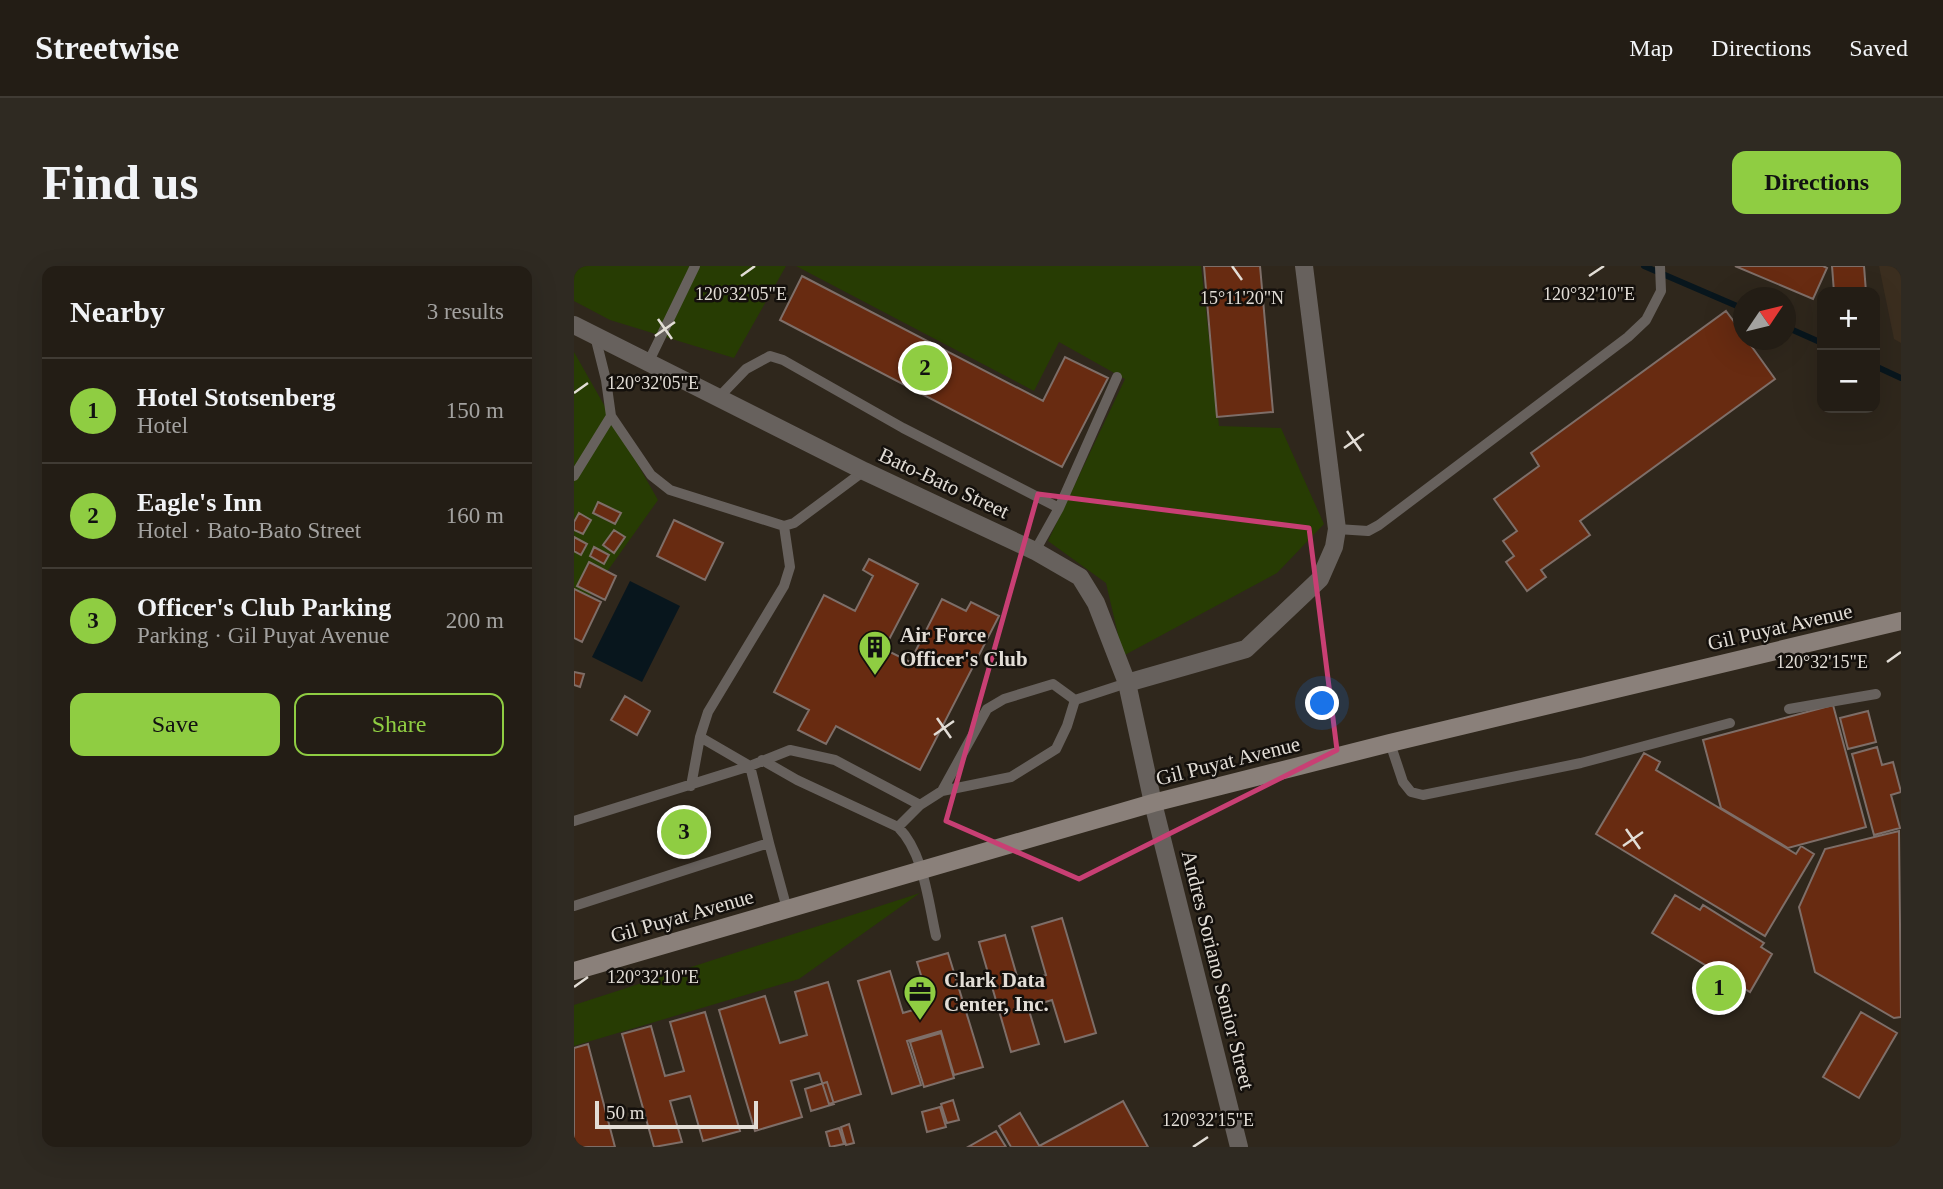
<!DOCTYPE html>
<meta charset="utf-8">
<style>
:root{--surface:#231d15;--page:#2f2a22;--text:#f1f3f6;--muted:#a3a2a0;--line:#403b34;--accent:#8fcd42}
body{margin:0;font-family:Georgia,serif;background:var(--page);color:var(--text)}
.controls{position:absolute;right:21px;top:21px;display:grid;overflow:hidden;border-radius:14px;box-shadow:0 7px 28px #0002}
.controls button{width:63px;height:63px;display:grid;place-items:center;padding:0;border:0;border-bottom:2px solid var(--line);background:var(--surface);color:var(--text);font:35px sans-serif}
.compass{position:absolute;left:1159px;top:21px;width:63px;height:63px;border-radius:50%;background:var(--surface);box-shadow:0 7px 28px #0002;rotate:55deg}
.scale{position:absolute;left:21px;bottom:18px;width:163px;box-sizing:border-box;padding-left:7px;border:4px solid #e2ddd6;border-top:0;font-size:19px;line-height:24px;white-space:nowrap;color:#e2ddd6;-webkit-text-stroke:5px #14100c;paint-order:stroke}
.you{position:absolute;left:749px;top:438px;width:24px;height:24px;margin:-18px;border:5px solid #fff;border-radius:50%;background:#1a73e8;box-shadow:0 0 0 10px #1a73e833}
.badge{display:grid;place-items:center;width:46px;height:46px;border-radius:50%;background:var(--accent);color:#111;font-size:23px;font-weight:700}
.pin{position:absolute;translate:-50% -50%;border:4px solid #fff;box-shadow:0 2px 7px #0006}
.list{margin:0;padding:0;list-style:none}
h2{display:flex;justify-content:space-between;align-items:center;height:91px;margin:0;padding:0 28px;font-size:30px}
h2 small{font-size:23px;font-weight:400;color:var(--muted)}
.list li{display:grid;grid-template-columns:46px 1fr auto;gap:21px;align-items:center;box-sizing:border-box;height:105px;padding:0 28px;border-top:2px solid var(--line)}
.list b{display:block;font-size:26px;white-space:nowrap}
.list p{margin:0;font-size:23px;white-space:nowrap;color:var(--muted)}
.list em{font-size:23px;font-style:normal;color:var(--muted)}
.actions{display:flex;gap:14px;padding:21px 28px}
.actions a{flex:1;padding:16px 0;border:2px solid var(--accent);border-radius:14px;text-align:center;font-size:24px;color:var(--accent)}
.actions .main{background:var(--accent);color:#111}
.map{position:relative;flex:none;width:1327px;height:881px;overflow:hidden;border-radius:14px}
header{display:flex;align-items:center;gap:42px;box-sizing:border-box;height:98px;padding:0 35px;background:var(--surface);border-bottom:2px solid var(--line)}
header strong{font-size:33px}
nav{display:flex;gap:38px;margin-inline-start:auto;font-size:24px}
.intro{display:flex;align-items:center;justify-content:space-between;box-sizing:border-box;height:168px;padding:0 42px}
h1{margin:0;font-size:49px}
.button{padding:18px 32px;border-radius:14px;background:var(--accent);color:#111;font-size:24px;font-weight:700}
main{display:flex;gap:42px;padding:0 42px}
aside{flex:1;background:var(--surface);border-radius:14px;box-shadow:0 7px 28px #0002}
.map>svg:first-child{display:block}
.built{fill:#3b2e1f}
.green{fill:#273c03}
.water{fill:#08161d}
.lines{fill:none;stroke-linecap:round;stroke-linejoin:round}
.stream{stroke:#08161d;stroke-width:6}
.building{fill:#682b11;stroke:#7e6e68;stroke-width:2}
.lane{stroke:#67615d;stroke-width:10}
.street{stroke:#67615d;stroke-width:18}
.secondary{stroke:#8a807a;stroke-width:18}
.marked{fill:none;stroke:#c83f74;stroke-width:5;stroke-linejoin:round}
.ticks{fill:none;stroke:#e2ddd6;stroke-width:2.5}
.labels{text-anchor:middle;dominant-baseline:central;stroke-width:5;stroke-linejoin:round;paint-order:stroke}
.street-label{font-size:21px;fill:#e2ddd6;stroke:#14100c}
.poi-label{font-size:21px;font-weight:bold;fill:#e2ddd6;stroke:#14100c;text-anchor:start}
.ticks-label{font-size:18px;text-anchor:middle;fill:#e2ddd6;stroke:#14100c;stroke-width:5;stroke-linejoin:round;paint-order:stroke}
</style>
<header>
<strong>Streetwise</strong>
<nav><a>Map</a><a>Directions</a><a>Saved</a></nav>
</header>
<div class="intro"><h1>Find us</h1><a class="button">Directions</a></div>
<main>
<aside>
<h2>Nearby<small>3 results</small></h2>
<ul class="list">
<li><span class="badge">1</span><div><b>Hotel Stotsenberg</b><p>Hotel</p></div><em>150 m</em></li>
<li><span class="badge">2</span><div><b>Eagle's Inn</b><p>Hotel · Bato-Bato Street</p></div><em>160 m</em></li>
<li><span class="badge">3</span><div><b>Officer's Club Parking</b><p>Parking · Gil Puyat Avenue</p></div><em>200 m</em></li>
</ul>
<div class="actions"><a class="main">Save</a><a>Share</a></div>
</aside>
<div class="map">
<svg width="1327" height="881" viewBox="0 0 1327 881">
<rect width="100%" height="100%" fill="#2f271c"/>
<path class="built" d="M1305,0H1327V77L1320,73Z"/>
<path class="green" d="M0,0H212L160,92L36,54L0,35Z
M222,0H627L645,160L707,162L750,258L703,307L549,390L532,317L474,275L551,113L485,76L460,125Z
M0,86L84,234L0,352Z
M346,627L225,713L0,780V739Z"/>
<path class="water" d="M56,315L106,340L68,416L18,391Z"/>
<g class="lines">
<path class="stream" d="M1070,0L1170,43
M1212,61L1248,77
M1301,100L1327,112"/>
</g>
<path class="building" d="M630,0H686L699,146L643,151Z
M1161,0H1249L1253,2L1239,33Z
M1258,0H1290L1292,26H1260Z
M228,10L469,135L491,91L534,112L488,201L206,54Z
M1152,45L1170,69V74H1173L1201,113L1006,255L1016,269L967,304L972,311L953,325L932,296L940,290L929,275L943,265L920,233L965,200L957,187Z
M24,236L47,247L41,258L19,247Z
M5,247L17,254L9,268L0,264V256Z
M100,254L149,277L131,314L83,290Z
M40,264L51,271L40,287L29,279Z
M0,271L13,278L7,289L0,285Z
M20,281L35,289L30,298L16,290Z
M295,293L344,318L310,383L336,396L368,333L392,345L397,336L425,350L346,504L262,460L252,478L224,464L235,444L200,426L250,329L281,345L299,310L289,304Z
M15,296L42,310L31,334L3,320Z
M0,323L27,336L8,376L0,372Z
M0,406L10,408L6,421L0,419Z
M51,430L76,445L63,469L37,454Z
M1259,439L1292,561L1214,582L1147,542L1129,474Z
M1294,445L1302,476L1274,483L1266,452Z
M1303,481L1308,499L1319,496L1327,526L1317,529L1326,562L1300,569L1278,488Z
M1070,487L1086,496L1082,504L1222,588L1227,580L1240,588L1191,670L1022,568Z
M1325,565L1327,751L1320,752L1241,706L1225,641L1251,583Z
M1101,629L1126,644L1129,639L1190,677L1187,681L1198,688L1176,726L1078,667Z
M488,652L522,767L491,776L478,734L454,741L465,778L437,786L405,676L431,669L445,717L472,709L458,661Z
M374,687L409,801L380,809L367,765L333,775L347,819L318,828L284,715L316,705L329,747L356,739L343,696Z
M254,716L287,828L255,838L245,807L217,815L228,851L181,865L145,744L191,730L206,777L233,769L221,726Z
M131,746L166,865L129,875L116,830L96,835L108,876L80,881L48,768L77,760L91,810L110,805L96,756Z
M1287,746L1323,767L1285,832L1249,811Z
M367,767L380,812L350,821L336,776Z
M14,778L41,881H0V782Z
M253,816L260,838L237,845L231,823Z
M379,834L385,854L373,857L367,838Z
M549,835L574,881H468L467,879Z
M366,841L372,861L353,866L348,846Z
M446,847L466,881H437L425,860Z
M275,858L280,877L272,879L267,861Z
M265,862L270,878L256,881L252,866Z
M422,865L432,881H394Z"/>
<g class="lines">
<path class="lane" d="M21,70L32,114L37,150L77,209L96,224L210,260L216,301L210,320L134,446L126,471L117,520
M75,95L121,0
M146,130L172,103L196,90L209,94L329,162L485,242
M0,210L37,150
M210,260L220,257L290,205
M763,263L794,265L805,259L1054,71L1072,54L1087,25L1086,0
M461,285L485,242L543,111
M1215,443L1302,428
M126,471L176,500L216,484L261,494L346,539
M816,477L829,516L837,526L849,529L1007,497L1156,457
M188,494L223,514L324,561C350,587 354,635 362,670
M368,525L437,511L482,483L493,460L501,434
M0,555L176,500L195,577L0,640
M324,561L346,539L368,525L413,443L430,433L479,418L501,434L553,417
M195,577L213,643"/>
<path class="street" d="M0,59L290,205L461,285L506,311L522,337L553,417L579,537L665,881
M553,417L672,383L746,313L760,281L763,263L730,0"/>
<path class="secondary" d="M0,705L579,537L816,477L1327,355"/>
</g>
<path class="marked" d="M464,228L735,262L763,484L505,613L372,555Z"/>
<path class="ticks" d="M658,0L668,14M167,10L181,0M1015,10L1030,0M84,53L98,73M81,70L101,56M0,127L14,117M773,165L787,185M770,182L790,168M1313,396L1327,386M363,452L377,472M360,469L380,455M1052,563L1066,583M1049,580L1069,566M0,721L14,711M619,881L634,871"/>
<defs>
<symbol id="building-pin" viewBox="-11 -11 22 30"><path d="M0 17L-7.5 6A9.5 9.5 0 1 1 7.5 6Z" fill="#8fcd42" stroke="#14100c"/><path d="M-4-6H4V6H1V3H-1V6H-4ZM-2.5-4.3h1.7v1.8h-1.7ZM.8-4.3h1.7v1.8H.8ZM-2.5-1h1.7V.8h-1.7ZM.8-1h1.7V.8H.8Z" fill="#111"/></symbol>
<symbol id="office-pin" viewBox="-11 -11 22 30"><path d="M0 17L-7.5 6A9.5 9.5 0 1 1 7.5 6Z" fill="#8fcd42" stroke="#14100c"/><path d="M-6-3h4V-5.5h4V-3h4V5H-6ZM-1-4.5V-3h2v-1.5ZM-6 0V1H6V0Z" fill="#111"/></symbol>
</defs>
<g fill-rule="evenodd">
<use href="#building-pin" x="282" y="362" width="38" height="52"/>
<use href="#office-pin" x="327" y="707" width="38" height="52"/>
</g>
<g class="labels">
<g class="street-label">
<text transform="translate(370 217) rotate(25)">Bato-Bato Street</text>
<text transform="translate(1206 361) rotate(-13)">Gil Puyat Avenue</text>
<text transform="translate(654 495) rotate(-14)">Gil Puyat Avenue</text>
<text transform="translate(108 650) rotate(-16)">Gil Puyat Avenue</text>
<text transform="translate(644 704) rotate(76)">Andres Soriano Senior Street</text>
</g>
<g class="poi-label">
<text x="326" y="369">Air Force<tspan x="326" dy="24">Officer's Club</tspan></text>
<text x="370" y="714">Clark Data<tspan x="370" dy="24">Center, Inc.</tspan></text>
</g>
</g>
<g class="ticks-label">
<text x="167" y="34">120°32'05"E</text>
<text x="1015" y="34">120°32'10"E</text>
<text x="668" y="38">15°11'20"N</text>
<text x="79" y="123">120°32'05"E</text>
<text x="1248" y="402">120°32'15"E</text>
<text x="79" y="717">120°32'10"E</text>
<text x="634" y="860">120°32'15"E</text>
</g>
</svg>
<div class="controls">
<button>+</button>
<button>−</button>
</div>
<svg class="compass" viewBox="-18 -18 36 36"><path d="M0-13l5 13h-10z" fill="#e53935"/><path d="M0 13l5-13h-10z" fill="#a3a2a0"/></svg>
<div class="scale">50 m</div>
<div class="you"></div>
<div class="pin badge" style="left:1145px;top:722px">1</div>
<div class="pin badge" style="left:351px;top:102px">2</div>
<div class="pin badge" style="left:110px;top:566px">3</div>
</div>
</main>
